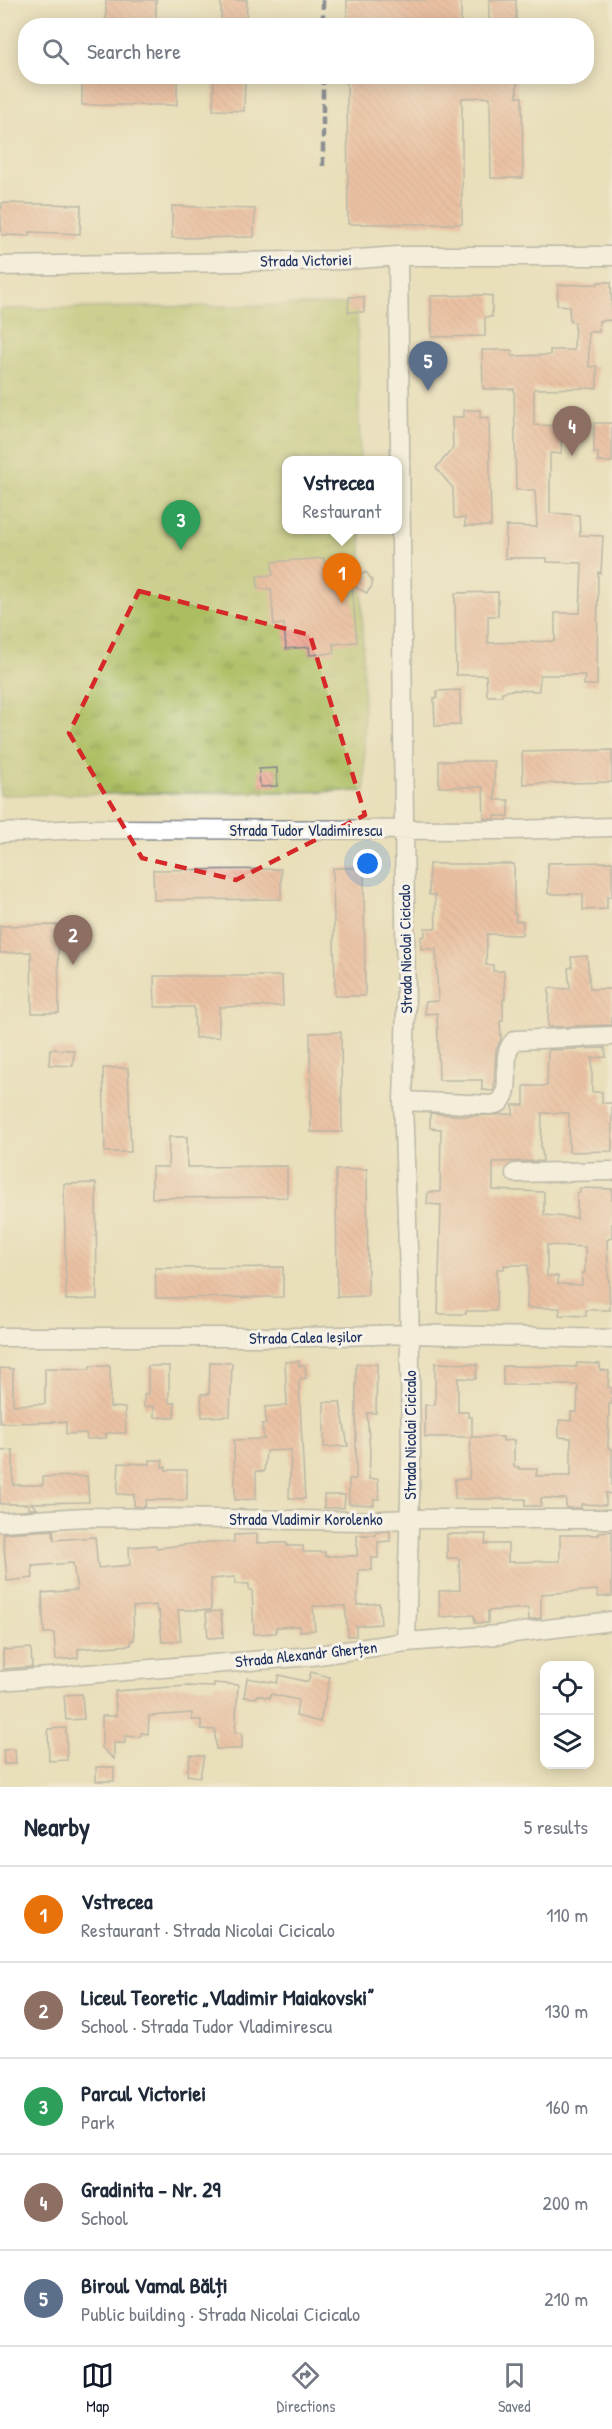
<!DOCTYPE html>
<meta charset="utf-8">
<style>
:root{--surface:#fff;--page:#f2f2f3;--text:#1f2937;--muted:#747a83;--line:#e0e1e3;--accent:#111827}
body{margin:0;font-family:"Patrick Hand",sans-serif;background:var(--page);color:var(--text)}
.controls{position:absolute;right:18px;bottom:18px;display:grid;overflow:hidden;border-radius:12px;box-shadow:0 3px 15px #0003}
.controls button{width:54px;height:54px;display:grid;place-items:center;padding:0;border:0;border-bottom:2px solid var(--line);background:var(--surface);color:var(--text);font:30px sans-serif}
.you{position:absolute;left:368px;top:864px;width:21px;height:21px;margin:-15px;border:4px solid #fff;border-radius:50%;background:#1a73e8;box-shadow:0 0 0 9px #1a73e833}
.badge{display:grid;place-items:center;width:39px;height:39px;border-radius:50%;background:var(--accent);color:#fff;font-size:20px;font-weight:700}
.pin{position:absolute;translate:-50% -50px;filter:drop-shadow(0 2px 3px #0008)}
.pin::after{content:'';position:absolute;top:32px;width:21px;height:18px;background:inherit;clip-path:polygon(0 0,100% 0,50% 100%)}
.popup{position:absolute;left:282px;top:456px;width:120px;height:78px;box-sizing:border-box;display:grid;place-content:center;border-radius:12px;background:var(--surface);filter:drop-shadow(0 2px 4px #0005);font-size:20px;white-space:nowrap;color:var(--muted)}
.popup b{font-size:22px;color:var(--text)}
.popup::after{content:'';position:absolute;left:50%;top:100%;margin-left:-12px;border:12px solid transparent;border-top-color:var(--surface)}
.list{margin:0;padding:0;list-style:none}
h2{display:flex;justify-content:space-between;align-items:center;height:78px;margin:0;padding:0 24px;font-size:26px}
h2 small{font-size:20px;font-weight:400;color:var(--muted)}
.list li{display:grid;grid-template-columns:39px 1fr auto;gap:18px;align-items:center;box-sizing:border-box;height:96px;padding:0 24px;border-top:2px solid var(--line)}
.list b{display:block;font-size:22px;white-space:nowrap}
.list p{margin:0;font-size:20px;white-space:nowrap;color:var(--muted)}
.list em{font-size:20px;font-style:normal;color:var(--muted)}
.icon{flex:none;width:33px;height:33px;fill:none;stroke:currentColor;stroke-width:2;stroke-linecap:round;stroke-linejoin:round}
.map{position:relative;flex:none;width:612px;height:1787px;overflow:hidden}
.search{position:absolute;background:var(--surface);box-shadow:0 3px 15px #0003;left:18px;right:18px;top:18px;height:66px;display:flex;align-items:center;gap:15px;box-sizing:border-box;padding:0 21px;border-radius:24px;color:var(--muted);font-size:22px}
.sheet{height:558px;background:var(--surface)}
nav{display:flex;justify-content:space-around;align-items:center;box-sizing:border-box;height:84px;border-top:2px solid var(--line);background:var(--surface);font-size:16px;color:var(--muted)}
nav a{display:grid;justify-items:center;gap:3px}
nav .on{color:var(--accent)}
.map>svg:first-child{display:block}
.park{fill:url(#park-tufts);stroke:#63765f;stroke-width:1.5}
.building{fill:url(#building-back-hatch);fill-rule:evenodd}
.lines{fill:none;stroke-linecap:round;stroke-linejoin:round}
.minor-casing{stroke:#82878c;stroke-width:21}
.minor{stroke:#fff;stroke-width:18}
.rail{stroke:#1b2f5e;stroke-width:4.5;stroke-dasharray:9 4.5;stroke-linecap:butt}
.marked{fill:none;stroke:#d62828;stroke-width:4.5;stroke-dasharray:12 8;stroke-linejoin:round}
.labels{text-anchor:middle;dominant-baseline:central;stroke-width:6;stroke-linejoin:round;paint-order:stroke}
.street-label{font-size:16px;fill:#1b2f5e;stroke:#f7f3e8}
</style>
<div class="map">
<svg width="612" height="1787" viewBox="0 0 612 1787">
<defs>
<pattern id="park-tufts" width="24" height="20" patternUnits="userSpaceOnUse" patternTransform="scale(1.5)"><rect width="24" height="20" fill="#abbd60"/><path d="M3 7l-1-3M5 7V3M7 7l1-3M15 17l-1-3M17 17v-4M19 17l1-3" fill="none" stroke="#8a9a52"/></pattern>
<pattern id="building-back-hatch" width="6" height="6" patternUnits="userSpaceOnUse" patternTransform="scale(1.5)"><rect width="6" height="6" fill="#ed9b86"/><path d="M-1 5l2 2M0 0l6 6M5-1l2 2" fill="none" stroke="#bf7f71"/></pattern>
</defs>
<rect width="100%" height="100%" fill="#f7f3e8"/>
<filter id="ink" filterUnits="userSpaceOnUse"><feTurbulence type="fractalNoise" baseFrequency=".0167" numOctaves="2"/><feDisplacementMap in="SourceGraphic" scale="12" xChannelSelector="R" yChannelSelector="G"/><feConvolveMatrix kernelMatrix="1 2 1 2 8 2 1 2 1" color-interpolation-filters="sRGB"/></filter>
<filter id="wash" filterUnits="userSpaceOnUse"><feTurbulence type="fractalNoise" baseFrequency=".008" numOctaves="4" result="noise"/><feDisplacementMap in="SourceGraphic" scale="24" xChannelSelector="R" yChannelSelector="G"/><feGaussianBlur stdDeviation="1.35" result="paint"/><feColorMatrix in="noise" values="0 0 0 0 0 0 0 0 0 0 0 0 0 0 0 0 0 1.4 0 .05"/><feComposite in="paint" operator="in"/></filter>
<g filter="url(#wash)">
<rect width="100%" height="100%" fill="#e9dfba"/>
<path class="park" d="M357,304L360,460H286V530H361L365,791L0,795V309Z"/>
<g id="blocks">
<path class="building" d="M106,0H156V26H106Z
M221,0H247L246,26H221Z
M347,0H461V26H347Z
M489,0H516V26H489Z
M82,76H177V105H82Z
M214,76H245L244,111L213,110Z
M347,76H517V97H522L523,178H491L490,97L462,98V224H348Z
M2,203L81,205L80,234L30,232V236L2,235L0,208H2Z
M172,206L255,209L254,237L172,238Z
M598,282H611L612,320L599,321V332H588L589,367L597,366V388L534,389V425L562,426L561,454L550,453V513L579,515L580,535L603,536L601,573L598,572L597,685H584L585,675H540L539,691L512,690L502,692V696H487L486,675H456L455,593L498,592V616H488V643L555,641V613H580L582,563L547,562V558H505L506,526L537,527L535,490H516L514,389H483L482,350H512V356L550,355V350H574L575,322H570L569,306L557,305L558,285L598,284Z
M485,295L492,296V317H485V336L432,337L431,296Z
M349,297H364V312H348Z
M464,410H480V418L489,417L491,526H465V518H454L453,488L436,468L453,448L452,417H464Z
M594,423H612V462H598V453H594Z
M324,558V562L350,560L352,581L366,572L372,580V586L367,593L352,585L357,642L333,644L334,653L310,655L309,647L286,649L284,624L274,625L271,589H258L257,576L273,575L272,562Z
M460,690V725L435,726L434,698H437V691Z
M612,750V782L523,784L522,752Z
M439,761H494L495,800H509V816H495V819H484L483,787H439Z
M277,768V786L260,787L259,769Z
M612,862V897H607V909L583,910V894H548V863Z
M429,864H514V914H516L515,921H523L522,935L487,934L486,965H493V971H504L505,999H503V1021H500L501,1039L496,1050L494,1091L482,1090V1080H439L437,1013L425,1014V1002L438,1001L436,949H421V937L425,936V928H436L435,895H429Z
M333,868H364L365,996H335Z
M281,869V899L154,900L153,870Z
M58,925L59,1013H32L31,952L0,953V926Z
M587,956L590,989H612V1025L548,1027L549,988L570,989L568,968L572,967L571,957Z
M154,976H282L283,1006L219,1007V1037L195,1038L194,1007H155Z
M341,1032L342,1132H311L310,1033Z
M605,1048L606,1057L592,1058V1092H602V1103H612V1151L569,1152V1113H542L541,1150H542L543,1161L493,1162V1190L544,1192V1215L577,1218V1193H580V1188L612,1189V1237L607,1240L610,1310H586V1316L559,1315L560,1308H527L528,1265H504V1269H497L496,1311H466V1314H438L441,1205L427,1204L428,1192H440L441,1129L430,1128V1113L465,1116L513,1114V1105H524V1086H547L548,1050ZM547,1245L585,1247V1273H582V1285L558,1284V1276H547Z
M50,1049L74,1050L73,1066L49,1065Z
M103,1068H128L131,1152H105Z
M169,1137H187V1167L287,1166V1197L152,1198V1167H168Z
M367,1169L368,1296L337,1297L336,1170Z
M96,1183L97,1299L66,1300L64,1184Z
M283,1267V1297L156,1298L155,1268Z
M299,1361V1366L305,1365L306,1378L300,1379L299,1385L305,1499L289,1498L291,1450L266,1451L264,1472L256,1471V1499L235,1500L234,1440L264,1439L262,1424H266L265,1407L287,1405L285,1362Z
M210,1362L232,1363L230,1416L202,1417L201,1394H209Z
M435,1363L477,1364L476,1379L458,1378V1412H468V1417H472V1437H503V1441L514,1440V1467H519V1469H537L536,1476H571V1438L559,1437V1420L571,1421V1412H577L578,1385H503V1366L576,1367L577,1363L600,1364V1370L609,1371L608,1387L612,1388V1404H609L608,1448L612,1449V1494L606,1493V1505L581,1504V1508H566V1499L541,1498V1506H525V1499H455V1479H469L471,1437H425V1405H435Z
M356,1364H377L376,1413H367L370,1452L369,1479H378L379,1499H374V1505L349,1504V1479H356Z
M90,1366H110V1407L125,1408L126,1433H106V1438L87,1439L86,1433L66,1434V1422L0,1423V1368L13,1369V1405L45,1404V1368L90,1369Z
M148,1366H169V1403H175L174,1418L154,1417V1406L144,1407V1395L148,1394Z
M324,1402H340L348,1446L324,1447Z
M13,1450V1485H43V1477L87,1476L89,1502L31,1503L37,1509H29V1504H0V1451Z
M150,1460H163L162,1467H166V1470H187V1500H146L145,1507L134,1506V1495L117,1494L119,1463L150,1464Z
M324,1495H345L344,1508H324Z
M53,1530L54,1540L95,1537L98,1568L130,1565L129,1547L156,1545L157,1548L209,1542H234V1535L257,1534V1543H287V1546H303V1552H325V1556H357V1535H376V1532L390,1531V1541L378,1542V1558H372V1570H359L357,1605L379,1603L381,1624L356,1626V1636H348L345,1606H313L315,1630L300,1631V1626L276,1627V1633L254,1634L252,1590H249V1584H235V1577L211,1579V1610H178L181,1641L162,1642L159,1611L157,1612L156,1605L133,1607L134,1640H131V1645L78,1649V1658L56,1660L54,1633H44L42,1593L77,1590L73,1563L32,1566L33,1578L7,1581L3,1533Z
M612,1531V1596L598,1597L597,1590L541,1594V1618L529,1620L528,1608L488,1611V1623H475L474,1615L440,1617L439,1591L460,1590L459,1558H447V1534H486L485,1544H508V1562L560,1561V1535H599V1532Z
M221,1611L223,1637L208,1638L206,1612Z
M31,1648L32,1667L3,1669V1650Z
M311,1672L330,1677L320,1722L296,1716L298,1700L271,1694L270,1698L257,1695V1698L244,1697L247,1678L277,1683L279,1675L308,1682Z
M214,1683L238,1685L235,1733H242V1749H216L215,1730L201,1729V1720H192V1713L149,1716L148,1734L141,1733L140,1737L125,1736V1743H114V1759L102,1748V1716H116L115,1691L187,1686L214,1687Z
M82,1694L84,1719L66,1720L64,1695Z
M66,1728L67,1760L49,1761L48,1729Z
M15,1749L16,1764H4L3,1750Z
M190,1755L204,1756L200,1777L187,1775Z
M96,1767H114V1781H96Z"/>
</g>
</g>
<g filter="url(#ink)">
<use href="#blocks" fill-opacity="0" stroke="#82878c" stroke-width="1.5"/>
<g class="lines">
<defs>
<path id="minor" d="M398,256L406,1008L403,1101L409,1278L411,1457L406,1642
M0,266L345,260L398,256H612
M0,833L81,829L512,830L612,827
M403,1101L491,1105L499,1103C516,1087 497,1056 515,1040L612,1036
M515,1173L612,1171
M0,1337H304L410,1334L612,1339
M0,1522L86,1517L363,1521L409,1519H612
M0,1681L312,1656L406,1642L498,1635L612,1621"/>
</defs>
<use href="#minor" class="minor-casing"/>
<use href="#minor" class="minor"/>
<path class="rail" d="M323,0V26
M323,76V169"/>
</g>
</g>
<path d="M0 0H612V1787H0ZM139,591L310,635L365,815L236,880L142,858L69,733Z" fill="#e9dfba" fill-opacity=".55" fill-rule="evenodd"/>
<path class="marked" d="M139,591L310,635L365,815L236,880L142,858L69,733Z"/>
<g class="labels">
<g class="street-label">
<text transform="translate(306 260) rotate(-1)">Strada Victoriei</text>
<text x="306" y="830">Strada Tudor Vladimirescu</text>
<text transform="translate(405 949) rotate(-91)">Strada Nicolai Cicicalo</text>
<text transform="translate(306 1337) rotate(-1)">Strada Calea Ieșilor</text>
<text transform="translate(410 1435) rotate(-90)">Strada Nicolai Cicicalo</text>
<text x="306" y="1519">Strada Vladimir Korolenko</text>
<text transform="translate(306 1654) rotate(-6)">Strada Alexandr Gherțen</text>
</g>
</g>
</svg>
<div class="controls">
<button><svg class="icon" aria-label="locate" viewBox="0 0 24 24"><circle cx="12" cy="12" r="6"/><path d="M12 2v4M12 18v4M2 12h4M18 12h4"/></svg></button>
<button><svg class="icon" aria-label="layers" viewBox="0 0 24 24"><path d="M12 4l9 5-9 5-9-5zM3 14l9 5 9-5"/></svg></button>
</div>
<div class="you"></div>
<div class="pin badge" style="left:342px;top:603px;background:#e8710a">1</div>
<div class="popup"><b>Vstrecea</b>Restaurant</div>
<div class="pin badge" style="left:73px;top:965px;background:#8d6e63">2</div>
<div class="pin badge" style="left:181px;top:550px;background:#2e9e5b">3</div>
<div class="pin badge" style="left:572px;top:456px;background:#8d6e63">4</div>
<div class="pin badge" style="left:428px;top:391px;background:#5c6f8a">5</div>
<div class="search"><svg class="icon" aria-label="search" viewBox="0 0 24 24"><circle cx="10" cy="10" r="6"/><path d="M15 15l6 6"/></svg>Search here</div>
</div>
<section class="sheet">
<h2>Nearby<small>5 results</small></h2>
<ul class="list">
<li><span class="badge" style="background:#e8710a">1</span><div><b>Vstrecea</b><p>Restaurant · Strada Nicolai Cicicalo</p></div><em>110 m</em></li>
<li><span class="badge" style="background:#8d6e63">2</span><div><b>Liceul Teoretic „Vladimir Maiakovski”</b><p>School · Strada Tudor Vladimirescu</p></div><em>130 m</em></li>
<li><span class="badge" style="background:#2e9e5b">3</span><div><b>Parcul Victoriei</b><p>Park</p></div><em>160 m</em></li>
<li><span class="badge" style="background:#8d6e63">4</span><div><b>Gradinita - Nr. 29</b><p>School</p></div><em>200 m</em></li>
<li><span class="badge" style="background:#5c6f8a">5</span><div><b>Biroul Vamal Bălți</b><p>Public building · Strada Nicolai Cicicalo</p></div><em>210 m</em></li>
</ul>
</section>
<nav>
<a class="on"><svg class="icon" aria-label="map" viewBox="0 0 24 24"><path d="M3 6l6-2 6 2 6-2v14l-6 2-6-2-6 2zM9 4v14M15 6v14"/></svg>Map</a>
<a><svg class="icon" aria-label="directions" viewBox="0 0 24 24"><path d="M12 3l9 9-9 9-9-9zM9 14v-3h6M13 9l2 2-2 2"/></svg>Directions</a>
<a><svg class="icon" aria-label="saved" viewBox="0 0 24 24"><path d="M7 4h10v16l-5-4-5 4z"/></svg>Saved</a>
</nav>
